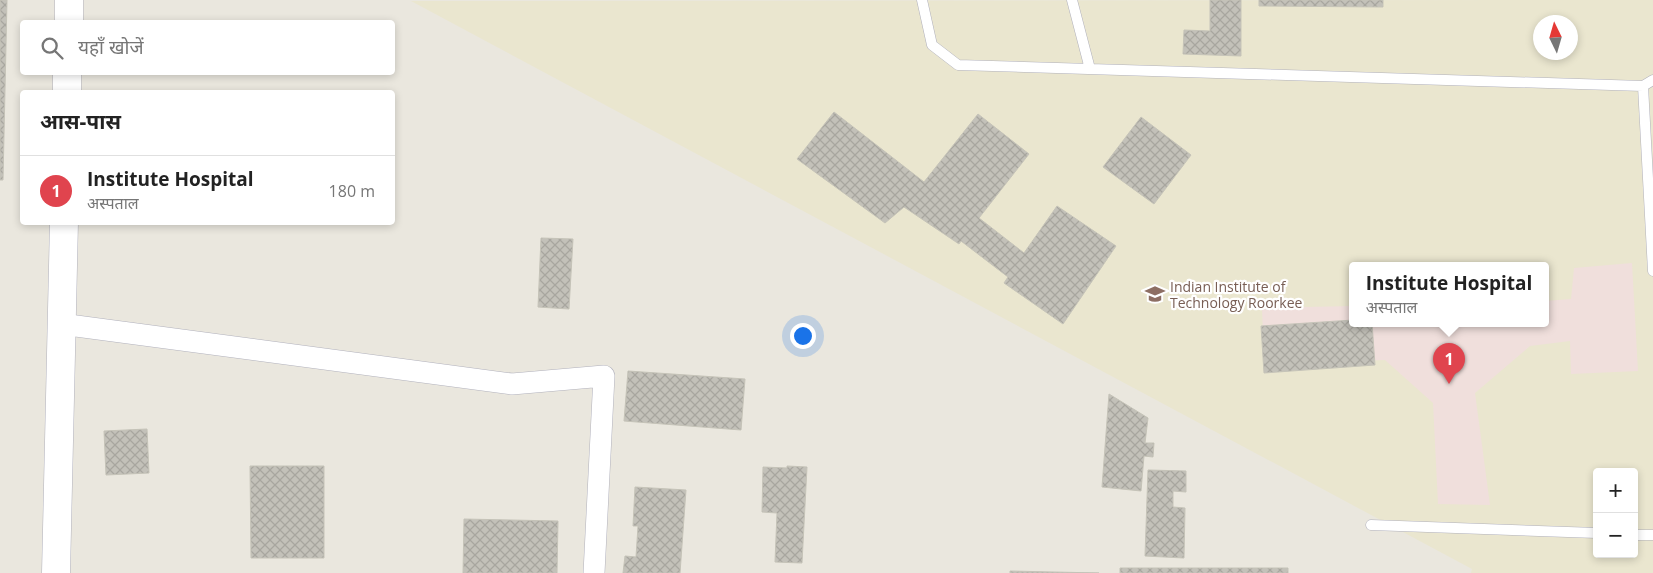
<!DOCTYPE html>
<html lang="hi">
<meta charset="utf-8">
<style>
:root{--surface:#fff;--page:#f6f6f6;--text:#222;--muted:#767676;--line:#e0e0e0;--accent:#b45309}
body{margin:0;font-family:"Open Sans","Noto Sans Devanagari",sans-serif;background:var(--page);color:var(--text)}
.controls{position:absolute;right:15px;bottom:15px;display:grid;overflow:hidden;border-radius:5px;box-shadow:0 2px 8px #0003}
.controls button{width:45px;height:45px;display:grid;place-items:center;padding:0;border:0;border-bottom:1px solid var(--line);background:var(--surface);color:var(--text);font:25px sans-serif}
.compass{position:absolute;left:1533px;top:15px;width:45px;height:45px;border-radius:50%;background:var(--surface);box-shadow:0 2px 8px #0003;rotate:355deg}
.you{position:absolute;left:802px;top:335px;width:18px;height:18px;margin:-12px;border:4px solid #fff;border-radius:50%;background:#1a73e8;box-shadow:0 0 0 8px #1a73e833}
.badge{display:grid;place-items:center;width:32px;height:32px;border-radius:50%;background:var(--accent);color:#fff;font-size:16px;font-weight:700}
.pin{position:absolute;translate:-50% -41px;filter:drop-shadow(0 1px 2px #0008)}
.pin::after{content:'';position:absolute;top:26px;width:18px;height:15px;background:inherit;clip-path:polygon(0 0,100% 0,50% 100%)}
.popup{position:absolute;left:1349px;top:262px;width:200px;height:65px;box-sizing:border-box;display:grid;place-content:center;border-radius:5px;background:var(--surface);filter:drop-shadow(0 1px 4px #0005);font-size:16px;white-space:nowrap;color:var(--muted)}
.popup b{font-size:19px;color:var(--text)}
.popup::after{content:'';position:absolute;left:50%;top:100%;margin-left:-10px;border:10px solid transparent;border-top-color:var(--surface)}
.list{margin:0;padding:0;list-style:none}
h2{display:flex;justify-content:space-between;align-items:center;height:65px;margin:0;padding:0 20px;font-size:21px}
h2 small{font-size:16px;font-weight:400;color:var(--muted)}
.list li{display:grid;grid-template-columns:32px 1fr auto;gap:15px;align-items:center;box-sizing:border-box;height:70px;padding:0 20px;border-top:1px solid var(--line)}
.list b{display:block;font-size:19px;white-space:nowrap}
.list p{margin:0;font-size:16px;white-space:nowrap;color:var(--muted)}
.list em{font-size:16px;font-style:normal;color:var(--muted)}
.icon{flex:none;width:28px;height:28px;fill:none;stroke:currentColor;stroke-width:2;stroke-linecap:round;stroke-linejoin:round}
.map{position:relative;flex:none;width:1653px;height:573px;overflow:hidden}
.search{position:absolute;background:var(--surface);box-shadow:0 2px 8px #0003;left:20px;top:20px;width:375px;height:55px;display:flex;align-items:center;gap:12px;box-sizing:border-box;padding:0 18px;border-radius:5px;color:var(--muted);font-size:19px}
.panel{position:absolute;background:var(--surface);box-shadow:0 2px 8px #0003;left:20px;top:90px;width:375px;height:135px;border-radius:5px}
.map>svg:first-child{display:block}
.education{fill:#eae6cf;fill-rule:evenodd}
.medical{fill:#f0dfdc}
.building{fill:url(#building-cross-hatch);stroke:#c5c3b8}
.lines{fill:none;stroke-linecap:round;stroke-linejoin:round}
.lane-casing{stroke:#b1b1bc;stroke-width:11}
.street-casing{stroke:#b1b1bc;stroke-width:22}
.secondary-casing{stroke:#b1b1bc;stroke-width:29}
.lane{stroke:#fff;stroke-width:10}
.street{stroke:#fff;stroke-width:21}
.secondary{stroke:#fff;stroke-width:28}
.labels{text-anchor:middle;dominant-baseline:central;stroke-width:4.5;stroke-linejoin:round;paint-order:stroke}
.education-label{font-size:14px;fill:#785e54;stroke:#fff;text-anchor:start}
</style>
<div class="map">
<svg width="1653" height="573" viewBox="0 0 1653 573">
<defs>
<pattern id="building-cross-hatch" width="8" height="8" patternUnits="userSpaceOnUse" patternTransform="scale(1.25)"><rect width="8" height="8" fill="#c3c1b9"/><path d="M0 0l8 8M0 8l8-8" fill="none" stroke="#a8a69f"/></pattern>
</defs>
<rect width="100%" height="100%" fill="#eae7de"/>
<path class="education" d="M1653,0V573H1471L1472,569L411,1ZM1540,22H1570V52H1540ZM1353,265H1545V323H1353ZM1597,472H1634V554H1597Z"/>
<path class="medical" d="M1632,263L1638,371L1571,374L1570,341L1530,346L1475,393L1490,505L1438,504L1433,403L1385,360L1264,364L1262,308L1353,306V323H1545V301L1571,299L1574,268Z"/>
<path class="building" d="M0,0H7L3,180H0Z
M1210,0H1241V56L1183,54L1184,30L1210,31Z
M1259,0H1383V7L1259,6Z
M834,112L924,182L978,114L1029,154L979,218L1024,253L1057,206L1116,246L1063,324L1004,283L1008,277L961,241L959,244L904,207L885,223L797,159Z
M1141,117L1191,155L1154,204L1103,167Z
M541,238L573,239L569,309L538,307Z
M1353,320V323H1372L1375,365L1264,373L1261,326Z
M628,371L745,379L741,430L624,421Z
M1109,394L1148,418L1145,443H1154L1153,457L1144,456L1141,491L1102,487Z
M147,429L149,473L106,475L104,431Z
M250,466H324V558H251Z
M787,466L807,467L802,563L775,562L777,513L762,512L763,467L787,468Z
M1148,470L1186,471V492L1173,491V507L1185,508L1184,558L1145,556Z
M635,487L686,490L680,573H623L625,556L636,557L638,526H633Z
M464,519L558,521L557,573H463Z
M1120,568H1288V573H1120Z
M1010,571L1099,573H1010Z"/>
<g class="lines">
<defs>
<path id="lane" d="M922,0L932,45L958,65L1643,86L1653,80
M1072,0L1090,69
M1643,86L1653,271
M1371,525L1597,533
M1634,535H1653"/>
<path id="street" d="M61,324L512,384L604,376L594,573"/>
<path id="secondary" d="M69,22V0
M67,92V72
M56,573L64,222"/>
</defs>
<use href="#lane" class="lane-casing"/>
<use href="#street" class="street-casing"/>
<use href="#secondary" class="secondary-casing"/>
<use href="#lane" class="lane"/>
<use href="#street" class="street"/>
<use href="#secondary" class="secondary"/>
</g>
<defs>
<symbol id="university-bare" viewBox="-9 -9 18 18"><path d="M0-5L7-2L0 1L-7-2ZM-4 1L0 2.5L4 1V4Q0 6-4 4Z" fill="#8d6e63" stroke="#fff" stroke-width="2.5" paint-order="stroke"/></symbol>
</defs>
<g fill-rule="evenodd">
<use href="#university-bare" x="1141" y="280" width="28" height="28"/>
</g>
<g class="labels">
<g class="education-label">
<text x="1170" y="286">Indian Institute of<tspan x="1170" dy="16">Technology Roorkee</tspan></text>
</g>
</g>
</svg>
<div class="controls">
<button>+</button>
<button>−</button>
</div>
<svg class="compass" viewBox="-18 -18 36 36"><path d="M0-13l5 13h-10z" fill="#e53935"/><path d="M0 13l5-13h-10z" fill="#767676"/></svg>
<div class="you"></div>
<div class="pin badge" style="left:1449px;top:384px;background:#e0444e">1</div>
<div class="popup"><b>Institute Hospital</b>अस्पताल</div>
<div class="search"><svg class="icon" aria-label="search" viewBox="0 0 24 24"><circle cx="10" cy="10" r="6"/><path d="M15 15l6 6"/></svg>यहाँ खोजें</div>
<section class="panel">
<h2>आस-पास<small></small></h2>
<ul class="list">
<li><span class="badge" style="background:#e0444e">1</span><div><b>Institute Hospital</b><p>अस्पताल</p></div><em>180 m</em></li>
</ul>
</section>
</div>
